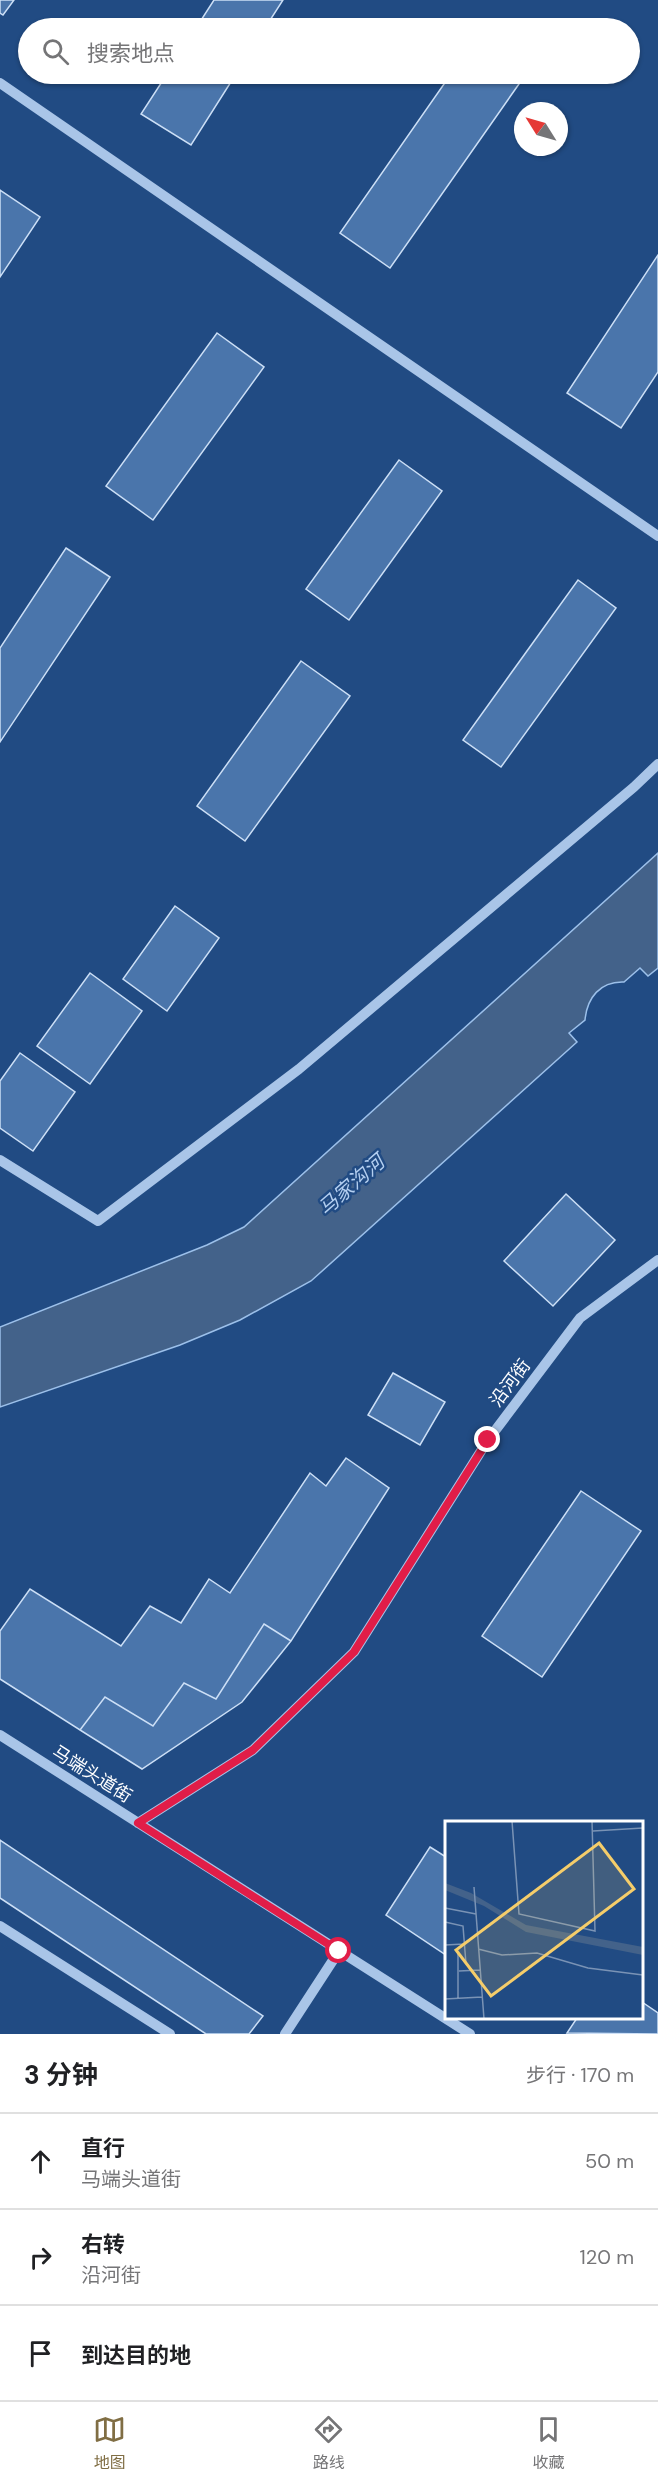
<!DOCTYPE html>
<html lang="zh">
<meta charset="utf-8">
<style>
:root{--surface:#fff;--page:#f6f6f6;--text:#202124;--muted:#757577;--line:#e0e0e0;--accent:#806e44}
body{margin:0;font-family:"DM Sans","Noto Sans SC",sans-serif;background:var(--page);color:var(--text)}
.compass{position:absolute;left:514px;top:102px;width:54px;height:54px;border-radius:50%;background:var(--surface);box-shadow:0 2px 4px #0004;rotate:307deg}
.stop{position:absolute;width:18px;height:18px;margin:-14px;border:4px solid #e11d48;border-radius:50%;background:#fff}
.stop.end{background:#e11d48;border-color:#fff;box-shadow:0 2px 6px #0008}
.list{margin:0;padding:0;list-style:none}
h2{display:flex;justify-content:space-between;align-items:center;height:78px;margin:0;padding:0 24px;font-size:26px}
h2 small{font-size:20px;font-weight:400;color:var(--muted)}
.list li{display:grid;grid-template-columns:39px 1fr auto;gap:18px;align-items:center;box-sizing:border-box;height:96px;padding:0 24px;border-top:2px solid var(--line)}
.list b{display:block;font-size:22px;white-space:nowrap}
.list p{margin:0;font-size:20px;white-space:nowrap;color:var(--muted)}
.list em{font-size:20px;font-style:normal;color:var(--muted)}
.icon{flex:none;width:33px;height:33px;fill:none;stroke:currentColor;stroke-width:2;stroke-linecap:round;stroke-linejoin:round}
.map{position:relative;flex:none;width:658px;height:2034px;overflow:hidden}
.search{position:absolute;background:var(--surface);box-shadow:0 2px 4px #0004;left:18px;right:18px;top:18px;height:66px;display:flex;align-items:center;gap:15px;box-sizing:border-box;padding:0 21px;border-radius:33px;color:var(--muted);font-size:22px}
.sheet{height:366px;background:var(--surface)}
nav{display:flex;justify-content:space-around;align-items:center;box-sizing:border-box;height:84px;border-top:2px solid var(--line);background:var(--surface);font-size:16px;color:var(--muted)}
nav a{display:grid;justify-items:center;gap:3px}
nav .on{color:var(--accent)}
.map>svg:first-child{display:block}
.water{fill:#43628a;stroke:#9cc0ea;stroke-width:1.5}
.building{fill:#4a75ab;stroke:#ccdff6;stroke-width:1.5}
.lines{fill:none;stroke-linecap:round;stroke-linejoin:round}
.minor{stroke:#a9c5e8;stroke-width:10}
.route{stroke:#e11d48;stroke-width:8}
.labels{text-anchor:middle;dominant-baseline:central;stroke-width:5;stroke-linejoin:round;paint-order:stroke}
.street-label{font-size:18px;fill:#fff;stroke:#214b83}
.water-label{font-size:20px;font-style:italic;fill:#b4cff0;stroke:#214b83}
.inset-road{fill:none;stroke:#7a93b5;stroke-width:1.5}
.view{fill:#f5cd6a;fill-opacity:0.15;stroke:#f5cd6a;stroke-width:3}
.inset-edge{fill:none;stroke:#fff;stroke-width:3}
</style>
<div class="map">
<svg width="658" height="2034" viewBox="0 0 658 2034">
<rect width="100%" height="100%" fill="#214b83"/>
<path class="water" d="M658,853V968L648,976L640,968L624,982C600,981 587,998 585,1020L569,1033L577,1042L311,1281L240,1320L180,1345L0,1407V1327L207,1245L244,1227Z"/>
<path class="building" d="M0,0H14L3,15L0,13Z
M214,0H283L265,28H196Z
M167,74H236L191,145L141,114Z
M451,74H526L390,268L340,233Z
M0,190L40,217L0,277Z
M658,255V372L621,428L567,393Z
M217,333L264,367L153,520L106,486Z
M399,460L442,491L349,620L306,589Z
M66,548L110,577L0,742V648Z
M578,580L616,608L501,767L463,740Z
M301,661L350,696L245,841L197,806Z
M175,906L219,938L167,1011L123,979Z
M90,973L142,1011L90,1084L37,1046Z
M20,1053L75,1092L33,1151L0,1128V1081Z
M566,1194L615,1240L553,1306L504,1261Z
M393,1373L445,1402L420,1445L368,1415Z
M346,1458L389,1488L291,1641L264,1624L216,1699L184,1683L153,1726L105,1697L80,1730L0,1679V1631L30,1589L121,1646L150,1606L181,1623L209,1579L230,1593L310,1473L326,1486Z
M581,1491L641,1531L542,1677L482,1636Z
M264,1624L291,1641L242,1702L142,1769L80,1730L105,1697L153,1726L184,1683L216,1699Z
M0,1840L263,2016L249,2034H206L0,1898Z
M430,1847L446,1857V1955L386,1915Z
M642,2002L658,2013V2034L567,2033L577,2018H642Z"/>
<g class="lines">
<path class="minor" d="M0,83L658,536
M0,1160L98,1221L299,1069L634,787L658,764
M0,1735L470,2034
M138,1823L253,1750L354,1652L488,1440L580,1318L658,1260
M0,1926L170,2034
M285,2034L339,1951"/>
</g>
<g class="lines">
<path class="route" d="M339,1951L138,1823L253,1750L354,1652L488,1440"/>
</g>
<g class="labels">
<g class="street-label">
<text transform="translate(510 1383) rotate(-53)">沿河街</text>
<text transform="translate(92 1774) rotate(32)">马端头道街</text>
</g>
<g class="water-label">
<text transform="translate(351 1185) rotate(-41)">马家沟河</text>
</g>
</g>
<g transform="translate(445 1821)">
<rect width="198" height="198" fill="#214b83"/>
<path d="M0,62L26,72L81,104L198,126V134L81,111L39,85L0,69Z" fill="#43628a"/>
<path class="inset-road" d="M67,0L74,93L150,110L147,0M148,10L198,7M29,66L39,198M0,87L31,93M0,101L18,105L21,143M0,124L19,123M33,128L57,134L92,132L143,147L198,154M14,150L35,149M13,177V132M0,178L37,176"/>
<path class="view" d="M154,22L189,68L46,175L11,129Z"/>
<rect width="198" height="198" class="inset-edge"/>
</g>
</svg>
<svg class="compass" viewBox="-18 -18 36 36"><path d="M0-13l5 13h-10z" fill="#e53935"/><path d="M0 13l5-13h-10z" fill="#757577"/></svg>
<div class="stop" style="left:339px;top:1951px"></div>
<div class="stop end" style="left:488px;top:1440px"></div>
<div class="search"><svg class="icon" aria-label="search" viewBox="0 0 24 24"><circle cx="10" cy="10" r="6"/><path d="M15 15l6 6"/></svg>搜索地点</div>
</div>
<section class="sheet">
<h2>3 分钟<small>步行 · 170 m</small></h2>
<ul class="list">
<li><svg class="icon" aria-label="ahead" viewBox="0 0 24 24"><path d="M12 20V5M6 11l6-6 6 6"/></svg><div><b>直行</b><p>马端头道街</p></div><em>50 m</em></li>
<li><svg class="icon" aria-label="right" viewBox="0 0 24 24"><path d="M7 20v-9h11M14 6l5 5-5 5"/></svg><div><b>右转</b><p>沿河街</p></div><em>120 m</em></li>
<li><svg class="icon" aria-label="arrive" viewBox="0 0 24 24"><path d="M6 21V4h12l-3 4 3 4H6"/></svg><div><b>到达目的地</b></div></li>
</ul>
</section>
<nav>
<a class="on"><svg class="icon" aria-label="map" viewBox="0 0 24 24"><path d="M3 6l6-2 6 2 6-2v14l-6 2-6-2-6 2zM9 4v14M15 6v14"/></svg>地图</a>
<a><svg class="icon" aria-label="directions" viewBox="0 0 24 24"><path d="M12 3l9 9-9 9-9-9zM9 14v-3h6M13 9l2 2-2 2"/></svg>路线</a>
<a><svg class="icon" aria-label="saved" viewBox="0 0 24 24"><path d="M7 4h10v16l-5-4-5 4z"/></svg>收藏</a>
</nav>
